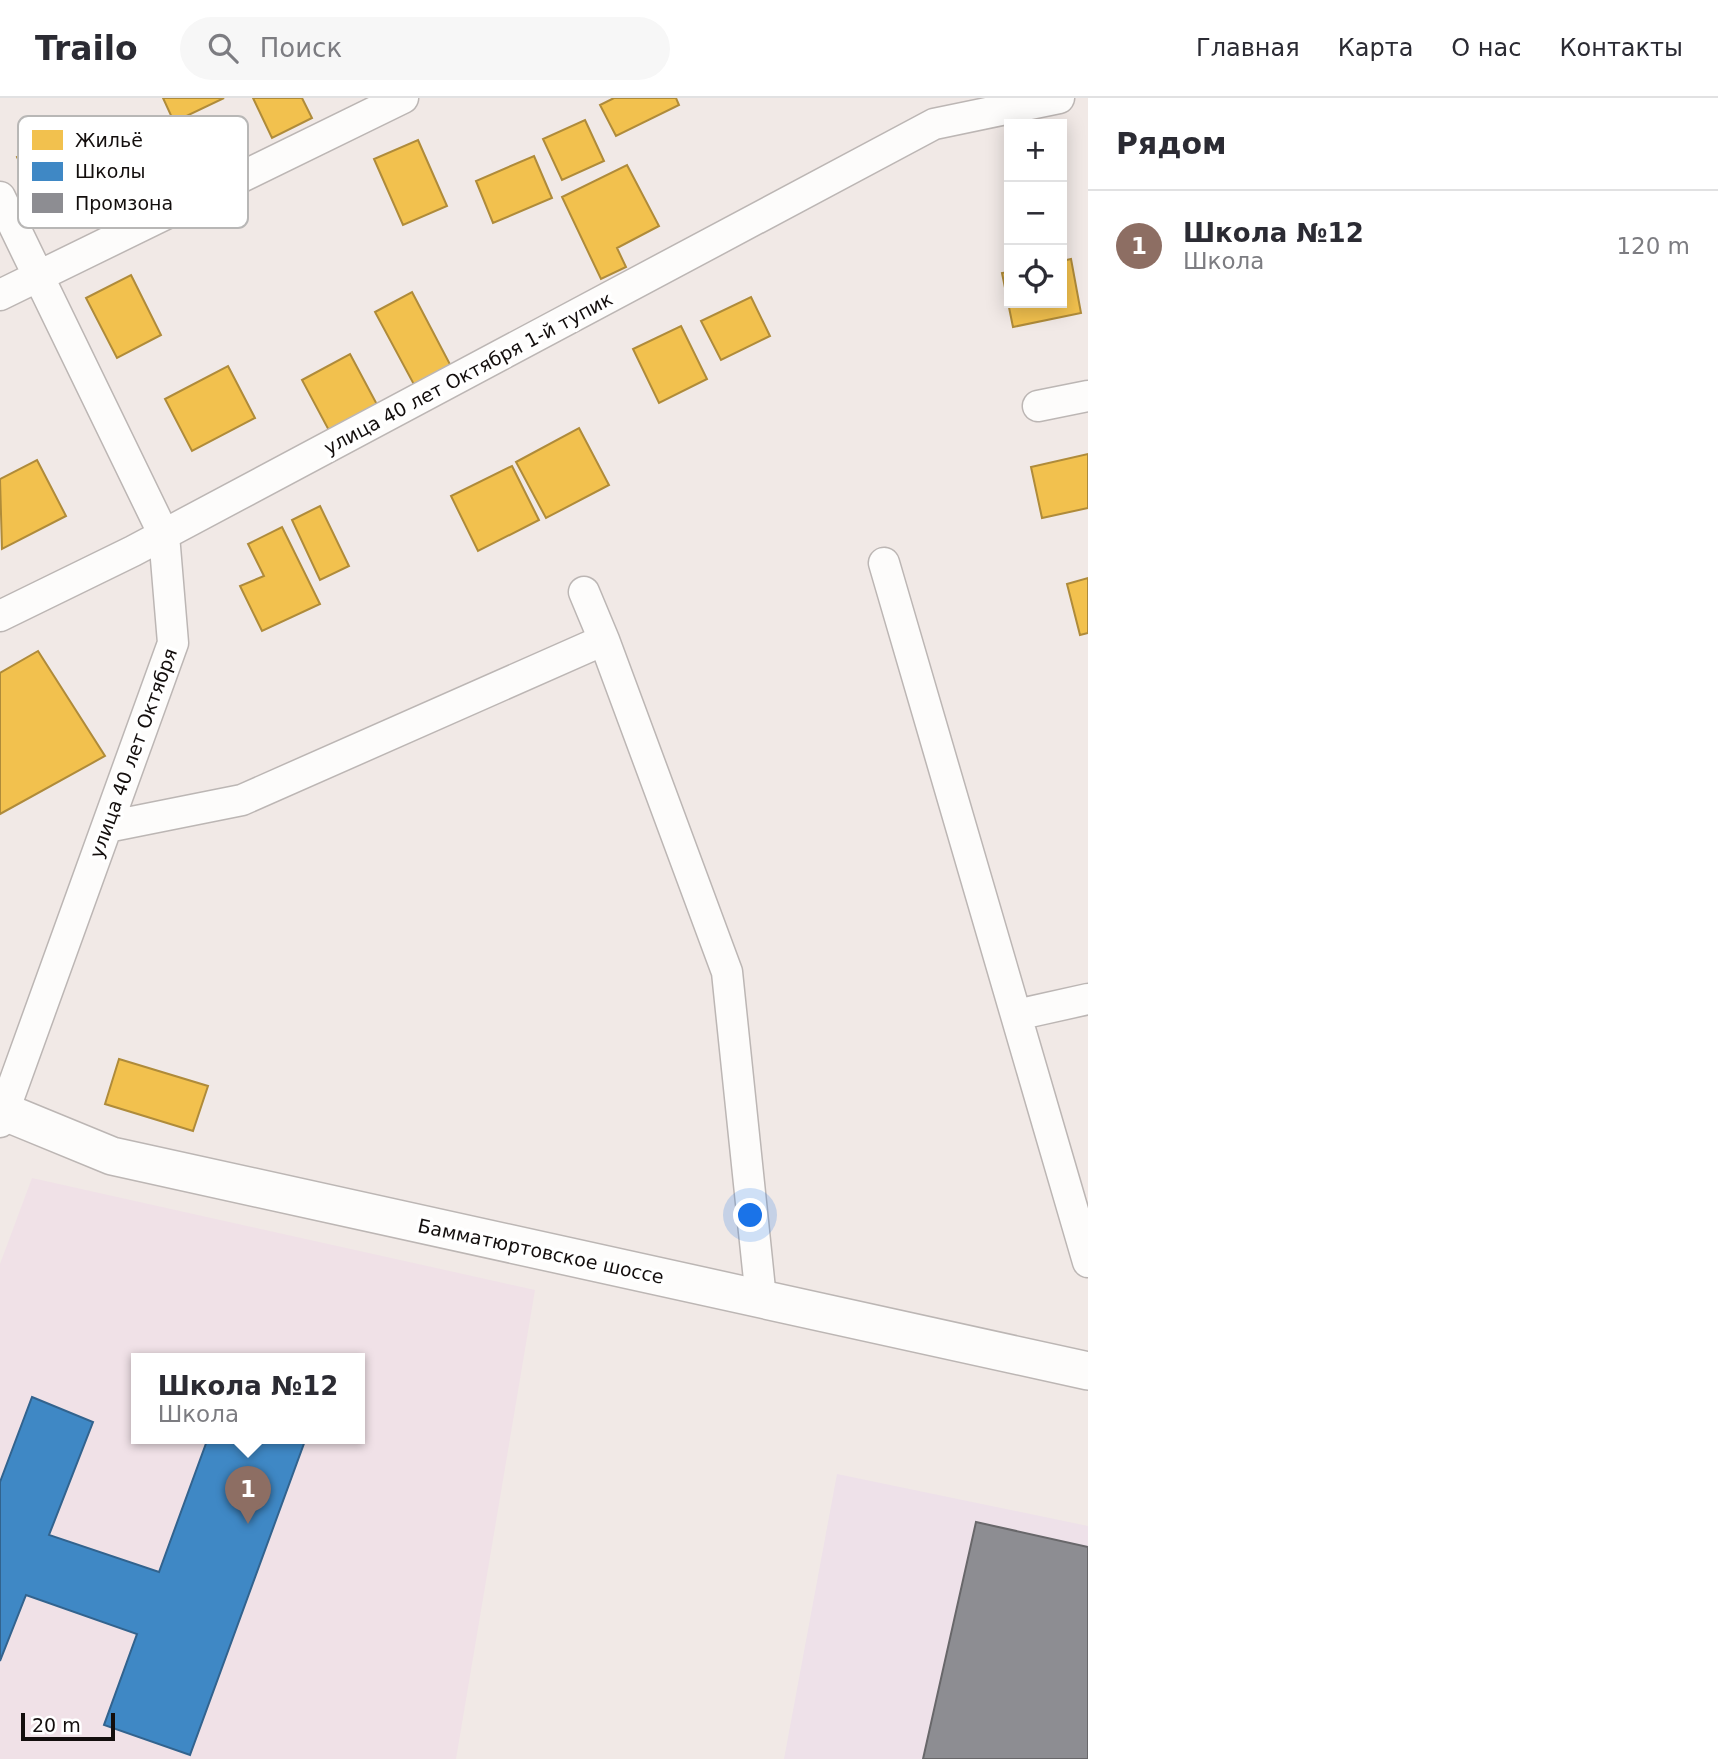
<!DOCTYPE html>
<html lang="ru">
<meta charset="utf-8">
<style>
:root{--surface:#fff;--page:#f7f7f7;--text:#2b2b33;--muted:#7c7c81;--line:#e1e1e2;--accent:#2563eb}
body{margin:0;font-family:"DejaVu Sans",sans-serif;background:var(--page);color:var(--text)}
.controls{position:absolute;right:21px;top:21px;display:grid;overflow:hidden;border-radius:0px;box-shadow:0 4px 18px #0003}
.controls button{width:63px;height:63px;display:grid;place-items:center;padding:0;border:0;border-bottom:2px solid var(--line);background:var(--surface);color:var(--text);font:35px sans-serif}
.scale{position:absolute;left:21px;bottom:18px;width:94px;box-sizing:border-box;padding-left:7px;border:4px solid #130e0d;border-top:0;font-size:19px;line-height:24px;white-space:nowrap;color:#130e0d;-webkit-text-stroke:5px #fff;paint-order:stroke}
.you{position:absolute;left:751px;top:1118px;width:24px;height:24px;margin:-18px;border:5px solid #fff;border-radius:50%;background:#1a73e8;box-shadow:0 0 0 10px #1a73e833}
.badge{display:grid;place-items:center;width:46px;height:46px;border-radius:50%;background:var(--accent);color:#fff;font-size:23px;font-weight:700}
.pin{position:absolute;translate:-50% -58px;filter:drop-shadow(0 2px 4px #0008)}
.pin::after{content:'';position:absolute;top:37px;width:24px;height:21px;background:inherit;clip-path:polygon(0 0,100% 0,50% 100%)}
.popup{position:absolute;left:131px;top:1255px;width:234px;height:91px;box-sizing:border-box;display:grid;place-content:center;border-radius:0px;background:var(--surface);filter:drop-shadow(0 2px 5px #0005);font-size:23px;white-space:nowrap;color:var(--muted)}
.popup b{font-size:26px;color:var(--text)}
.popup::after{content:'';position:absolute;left:50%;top:100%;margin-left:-14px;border:14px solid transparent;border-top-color:var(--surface)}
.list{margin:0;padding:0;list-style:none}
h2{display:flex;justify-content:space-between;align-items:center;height:91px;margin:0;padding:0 28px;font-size:30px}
h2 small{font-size:23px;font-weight:400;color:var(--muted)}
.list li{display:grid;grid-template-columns:46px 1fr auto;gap:21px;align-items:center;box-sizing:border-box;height:112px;padding:0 28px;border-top:2px solid var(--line)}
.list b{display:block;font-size:26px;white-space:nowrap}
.list p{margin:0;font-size:23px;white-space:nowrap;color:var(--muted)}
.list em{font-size:23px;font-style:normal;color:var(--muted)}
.icon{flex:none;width:38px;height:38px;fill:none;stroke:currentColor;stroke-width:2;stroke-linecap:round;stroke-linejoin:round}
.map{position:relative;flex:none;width:1088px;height:1661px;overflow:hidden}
header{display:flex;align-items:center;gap:42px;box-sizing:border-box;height:98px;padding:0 35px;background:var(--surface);border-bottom:2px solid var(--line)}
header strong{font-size:33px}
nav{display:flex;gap:38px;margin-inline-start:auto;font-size:24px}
.search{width:490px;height:63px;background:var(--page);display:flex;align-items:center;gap:18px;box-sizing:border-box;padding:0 24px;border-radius:38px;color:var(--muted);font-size:26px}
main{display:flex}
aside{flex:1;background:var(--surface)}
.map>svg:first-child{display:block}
.industrial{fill:#eee1e9}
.education{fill:#f0e1e7;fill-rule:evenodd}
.homes{fill:#f2c14e;stroke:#af8b3a;stroke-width:2}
.schools{fill:#3f88c5;stroke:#32638e;stroke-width:2}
.industry{fill:#8d8d92;stroke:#68676a;stroke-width:2}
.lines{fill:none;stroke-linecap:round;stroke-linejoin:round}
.minor-casing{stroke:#bcb6b4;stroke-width:33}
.tertiary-casing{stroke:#bcb6b4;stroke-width:40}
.minor{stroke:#fdfcfb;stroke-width:30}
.tertiary{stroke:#fdfcfb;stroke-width:37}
.labels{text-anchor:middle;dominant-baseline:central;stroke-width:7;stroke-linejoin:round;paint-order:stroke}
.street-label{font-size:19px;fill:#130e0d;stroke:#fff}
.key{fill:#fff;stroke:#b8b7b6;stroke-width:2}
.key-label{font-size:19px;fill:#130e0d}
</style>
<header>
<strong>Trailo</strong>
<div class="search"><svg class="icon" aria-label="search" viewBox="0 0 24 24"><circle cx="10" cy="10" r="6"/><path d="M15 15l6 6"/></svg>Поиск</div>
<nav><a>Главная</a><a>Карта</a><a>О нас</a><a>Контакты</a></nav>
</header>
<main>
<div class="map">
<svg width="1088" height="1661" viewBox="0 0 1088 1661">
<rect width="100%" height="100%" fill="#f1e9e6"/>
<path class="industrial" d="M837,1376L1088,1428V1661H784Z"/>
<path class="education" d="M32,1080L535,1192L456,1661H0V1166ZM136,1260H360V1340H136Z"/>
<path class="homes" d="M163,0H224L174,24Z
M253,0H302L312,20L272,40Z
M614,0H676L679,7L616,38L600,7Z
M585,22L604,63L562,82L543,41Z
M79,30L111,98L49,127L17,59Z
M418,42L447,108L403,127L374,61Z
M534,58L552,100L493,125L476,83Z
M627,67L659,128L617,150L626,169L601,181L562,99Z
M1071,161L1081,215L1013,229L1002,175L1009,174V205H1062V163Z
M131,177L161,237L117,260L86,200Z
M412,194L454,274L418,294L375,214Z
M751,199L770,238L721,262L701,223Z
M681,228L707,281L659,305L633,251Z
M350,256L381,314L333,340L302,282Z
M228,268L255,320L192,353L165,301Z
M579,330L609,387L546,420L516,364Z
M1088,356V410L1042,420L1031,369Z
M37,362L66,418L2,451L0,381Z
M512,368L539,422L478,453L451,398Z
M320,408L349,468L320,482L292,422Z
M282,429L320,506L262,533L240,488L264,478L248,446Z
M1088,480V535L1080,537L1067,486Z
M38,553L105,658L0,716V575Z
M119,961L208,988L193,1033L105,1006Z"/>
<path class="schools" d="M32,1299L93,1324L49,1437L159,1474L208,1340H306L190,1657L104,1627L137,1536L26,1497L0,1563V1384Z"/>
<path class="industry" d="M976,1424L1088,1449V1661H923Z"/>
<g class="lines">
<defs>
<path id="minor" d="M0,99L164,437L173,545L0,1024
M0,197L403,0
M1038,308L1088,298
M884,465L1088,1164
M0,518L133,453L934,26L1059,0
M604,542L727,874L761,1201
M107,729L242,702L604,542L584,494
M1016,917L1088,901"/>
<path id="tertiary" d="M0,1012L112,1058L1088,1273"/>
</defs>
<use href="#minor" class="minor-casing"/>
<use href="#tertiary" class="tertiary-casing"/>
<use href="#minor" class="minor"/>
<use href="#tertiary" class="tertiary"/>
</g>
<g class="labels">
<g class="street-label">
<text transform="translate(468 275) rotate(-28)">улица 40 лет Октября 1-й тупик</text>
<text transform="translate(133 655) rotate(-70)">улица 40 лет Октября</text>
<text transform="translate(541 1153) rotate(12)">Бамматюртовское шоссе</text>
</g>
</g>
<rect x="18" y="18" width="230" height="112" rx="10" class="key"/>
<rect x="32" y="32" width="31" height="20" fill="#f2c14e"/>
<rect x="32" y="64" width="31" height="19" fill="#3f88c5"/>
<rect x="32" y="95" width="31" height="20" fill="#8d8d92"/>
<g class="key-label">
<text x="75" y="49">Жильё</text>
<text x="75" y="80">Школы</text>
<text x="75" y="112">Промзона</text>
</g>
</svg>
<div class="controls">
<button>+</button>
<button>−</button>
<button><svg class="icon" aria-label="locate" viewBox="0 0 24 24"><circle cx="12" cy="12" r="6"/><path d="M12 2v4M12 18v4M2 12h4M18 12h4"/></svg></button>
</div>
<div class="scale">20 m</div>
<div class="you"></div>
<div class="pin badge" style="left:248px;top:1426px;background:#8d6e63">1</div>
<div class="popup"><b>Школа №12</b>Школа</div>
</div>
<aside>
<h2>Рядом<small></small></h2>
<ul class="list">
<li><span class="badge" style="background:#8d6e63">1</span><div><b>Школа №12</b><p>Школа</p></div><em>120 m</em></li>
</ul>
</aside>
</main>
